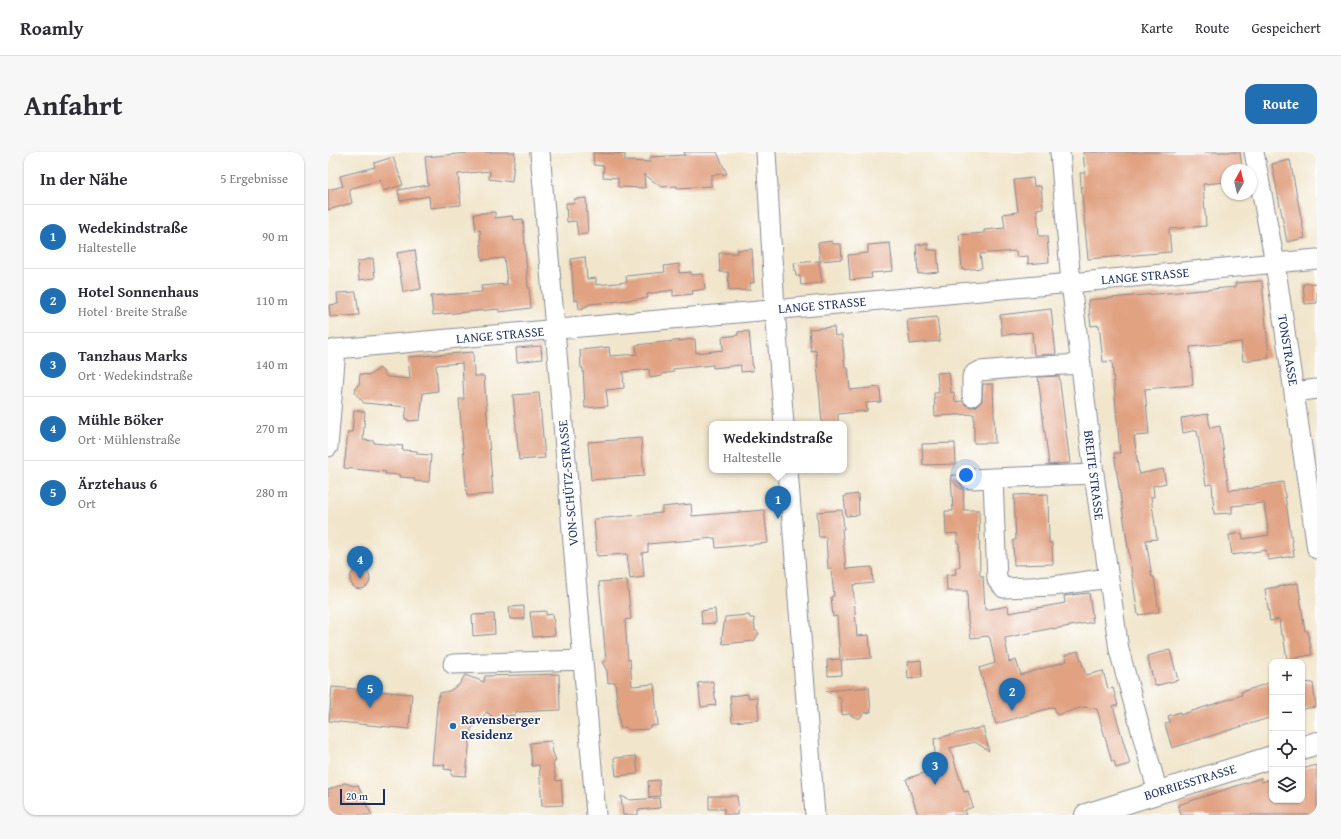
<!DOCTYPE html>
<html lang="de">
<meta charset="utf-8">
<style>
:root{--surface:#fff;--page:#f7f7f7;--text:#2b2b33;--muted:#7c7c81;--line:#e1e1e2;--accent:#1f6fb2}
body{margin:0;font-family:"Gentium Book Plus",serif;background:var(--page);color:var(--text)}
.controls{position:absolute;right:12px;bottom:12px;display:grid;overflow:hidden;border-radius:8px;box-shadow:0 1px 3px #0004}
.controls button{width:36px;height:36px;display:grid;place-items:center;padding:0;border:0;border-bottom:1px solid var(--line);background:var(--surface);color:var(--text);font:20px sans-serif}
.compass{position:absolute;left:893px;top:12px;width:36px;height:36px;border-radius:50%;background:var(--surface);box-shadow:0 1px 3px #0004;rotate:8deg}
.scale{position:absolute;left:12px;bottom:10px;width:45px;box-sizing:border-box;padding-left:4px;border:2px solid #1b2f5e;border-top:0;font-size:11px;line-height:14px;white-space:nowrap;color:#1b2f5e;-webkit-text-stroke:3px #fff;paint-order:stroke}
.you{position:absolute;left:638px;top:323px;width:14px;height:14px;margin:-10px;border:3px solid #fff;border-radius:50%;background:#1a73e8;box-shadow:0 0 0 6px #1a73e833}
.badge{display:grid;place-items:center;width:26px;height:26px;border-radius:50%;background:var(--accent);color:#fff;font-size:13px;font-weight:700}
.pin{position:absolute;translate:-50% -33px;filter:drop-shadow(0 1px 2px #0008)}
.pin::after{content:'';position:absolute;top:21px;width:14px;height:12px;background:inherit;clip-path:polygon(0 0,100% 0,50% 100%)}
.popup{position:absolute;left:381px;top:269px;width:138px;height:52px;box-sizing:border-box;display:grid;place-content:center;border-radius:8px;background:var(--surface);filter:drop-shadow(0 1px 3px #0005);font-size:13px;white-space:nowrap;color:var(--muted)}
.popup b{font-size:15px;color:var(--text)}
.popup::after{content:'';position:absolute;left:50%;top:100%;margin-left:-8px;border:8px solid transparent;border-top-color:var(--surface)}
.list{margin:0;padding:0;list-style:none}
h2{display:flex;justify-content:space-between;align-items:center;height:52px;margin:0;padding:0 16px;font-size:17px}
h2 small{font-size:13px;font-weight:400;color:var(--muted)}
.list li{display:grid;grid-template-columns:26px 1fr auto;gap:12px;align-items:center;box-sizing:border-box;height:64px;padding:0 16px;border-top:1px solid var(--line)}
.list b{display:block;font-size:15px;white-space:nowrap}
.list p{margin:0;font-size:13px;white-space:nowrap;color:var(--muted)}
.list em{font-size:13px;font-style:normal;color:var(--muted)}
.icon{flex:none;width:22px;height:22px;fill:none;stroke:currentColor;stroke-width:2;stroke-linecap:round;stroke-linejoin:round}
.map{position:relative;flex:none;width:989px;height:663px;overflow:hidden;border-radius:12px}
header{display:flex;align-items:center;gap:24px;box-sizing:border-box;height:56px;padding:0 20px;background:var(--surface);border-bottom:1px solid var(--line)}
header strong{font-size:19px}
nav{display:flex;gap:22px;margin-inline-start:auto;font-size:14px}
.intro{display:flex;align-items:center;justify-content:space-between;box-sizing:border-box;height:96px;padding:0 24px}
h1{margin:0;font-size:28px}
.button{padding:10px 18px;border-radius:12px;background:var(--accent);color:#fff;font-size:14px;font-weight:700}
main{display:flex;gap:24px;padding:0 24px}
aside{flex:1;background:var(--surface);border-radius:12px;box-shadow:0 1px 3px #0004}
.map>svg:first-child{display:block}
.building{fill:#e1a282}
.lines{fill:none;stroke-linecap:round;stroke-linejoin:round}
.minor-casing{stroke:#868a95;stroke-width:21}
.major-casing{stroke:#868a95;stroke-width:24}
.minor{stroke:#fff;stroke-width:19}
.major{stroke:#fff;stroke-width:22}
.poi-dot{fill:#1f6fb2;stroke:#fff;stroke-width:1.5}
.labels{text-anchor:middle;dominant-baseline:central;stroke-width:3;stroke-linejoin:round;paint-order:stroke}
.street-label{font-size:13px;fill:#1b2f5e;stroke:#fff}
.poi-label{font-size:13px;font-weight:bold;fill:#1b2f5e;stroke:#fff;text-anchor:start}
</style>
<header>
<strong>Roamly</strong>
<nav><a>Karte</a><a>Route</a><a>Gespeichert</a></nav>
</header>
<div class="intro"><h1>Anfahrt</h1><a class="button">Route</a></div>
<main>
<aside>
<h2>In der Nähe<small>5 Ergebnisse</small></h2>
<ul class="list">
<li><span class="badge">1</span><div><b>Wedekindstraße</b><p>Haltestelle</p></div><em>90 m</em></li>
<li><span class="badge">2</span><div><b>Hotel Sonnenhaus</b><p>Hotel · Breite Straße</p></div><em>110 m</em></li>
<li><span class="badge">3</span><div><b>Tanzhaus Marks</b><p>Ort · Wedekindstraße</p></div><em>140 m</em></li>
<li><span class="badge">4</span><div><b>Mühle Böker</b><p>Ort · Mühlenstraße</p></div><em>270 m</em></li>
<li><span class="badge">5</span><div><b>Ärztehaus 6</b><p>Ort</p></div><em>280 m</em></li>
</ul>
</aside>
<div class="map">
<svg width="989" height="663" viewBox="0 0 989 663">
<rect width="100%" height="100%" fill="#fff"/>
<filter id="ink" filterUnits="userSpaceOnUse"><feTurbulence type="fractalNoise" baseFrequency=".025" numOctaves="2"/><feDisplacementMap in="SourceGraphic" scale="8" xChannelSelector="R" yChannelSelector="G"/><feConvolveMatrix kernelMatrix="1 2 1 2 8 2 1 2 1" color-interpolation-filters="sRGB"/></filter>
<filter id="wash" filterUnits="userSpaceOnUse"><feTurbulence type="fractalNoise" baseFrequency=".012" numOctaves="4" result="noise"/><feDisplacementMap in="SourceGraphic" scale="16" xChannelSelector="R" yChannelSelector="G"/><feGaussianBlur stdDeviation="0.9" result="paint"/><feColorMatrix in="noise" values="0 0 0 0 0 0 0 0 0 0 0 0 0 0 0 0 0 1.4 0 .05"/><feComposite in="paint" operator="in"/></filter>
<g filter="url(#wash)">
<rect width="100%" height="100%" fill="#f1e6cc"/>
<g id="blocks">
<path class="building" d="M152,0H187L184,30L161,27L162,19L130,22L133,53L102,56L101,44L72,49L70,38L100,33L97,5Z
M356,0H389L399,22L383,23V34L349,36V34L333,35L316,22L317,36L290,35V26L275,25L276,14L266,13L265,1L297,2V9L322,10V5L357,3Z
M755,0H912L914,15H911V18H899V30L875,32L878,74L841,77L843,100L760,107L752,21H757Z
M65,5L75,33L55,39L52,28L21,37L24,51L0,58V38L15,34L12,24L47,15L46,11Z
M962,8L977,86L959,90L944,12Z
M705,26L706,34H713L715,56L709,57L711,84H719L721,110L700,112V104L689,105L688,99L652,102L654,116L634,118L631,83L656,81V78L677,76L675,62L690,60L686,28Z
M258,46L260,82L250,83L248,69L239,70L238,51H247L246,47Z
M167,60V66L184,64L185,68L195,67L200,135H201L203,156L171,160V157L105,163L103,144L154,140L153,134L179,132L176,106L154,108L152,78L148,79L146,62Z
M504,89L505,92H513L514,107L492,109L490,91Z
M562,91L565,119L543,121L544,126L522,128L520,103L540,101V93Z
M600,92V98H609L611,120L590,122L588,93Z
M424,97L426,131H422V138L401,139L400,120H392L391,101H409V98Z
M87,98L93,137L75,140L69,101Z
M257,105L259,127L268,126V133L299,130L298,124L337,120L336,114L351,112V121L363,120V123L375,122L377,137L364,139L365,142L345,144V138L319,142L320,146L262,152L251,158L250,148L246,149L243,107Z
M45,106L47,126L31,128L29,110Z
M491,109L494,131L473,133L472,124H468L466,111Z
M934,129L941,206L915,209L913,190L862,195L865,233L817,237L821,283L806,284L811,322L835,317L838,331L825,334L826,345H823L829,387L818,388L824,425H826L831,460L810,463L786,301H792L784,209L775,210L771,173L763,174L760,148L908,135L907,131Z
M989,131V151L977,152L975,132Z
M28,140L31,163L2,165L1,153L10,152L9,141Z
M723,157L728,202L706,203L704,180L674,183L672,163Z
M609,165L612,189L582,192L579,168Z
M506,175L507,184L514,183L517,216H520L522,238L552,235L553,250L538,251L539,259L510,262V272H494L488,198L483,199L481,177Z
M421,179L425,219L413,220V213L385,216V213L345,217V220L334,222V224L322,226L321,217L295,220L296,236L278,238L280,254L257,256L255,216H253L252,198L281,195L282,204L309,202L308,193L367,187L368,201L395,198L394,185L410,183V180Z
M213,194L214,207L189,210L188,196Z
M145,200L146,224H156L165,342L139,344L131,247H136L134,211L108,213L110,239L95,241L92,268L80,269V267H77L79,255L36,251L27,241L28,235L31,232L32,222L42,223L52,216L59,225L82,227L80,206L81,205Z
M621,220L623,241L626,240L627,250L634,249L638,253L644,255L649,254L654,249L655,232H665L667,291H646V262L607,264L606,241H611L609,221Z
M731,224L742,311L721,313L710,225Z
M211,241L217,306L191,308L185,243Z
M26,258L37,260L35,288L46,289V291L75,294L74,298L89,299V302L103,303L101,330L86,329V326L71,325L72,323L57,322L58,320L16,316L20,280H24Z
M880,262L882,276L892,274L901,338L926,336V335L955,330L966,404L940,408L938,398L904,403L901,383L914,381L915,387L941,383L936,351L904,354V361L886,362L884,332L878,333L869,278L855,281L853,266Z
M313,286L316,324L263,328L260,290Z
M627,291L628,312L595,313L594,292Z
M623,323H632L631,328L633,333L635,335L636,358H651L652,424H655L657,458L680,454L681,461L737,451L736,444L761,441L765,470L725,477V476L677,486L681,510L688,508L693,523L739,509L737,503L750,499L758,523L775,519L780,537L785,536L790,553L785,554L802,612L788,616L786,609L784,610L769,557L756,555L729,563L726,555L668,572L651,516L667,511L662,486H661L660,484L643,486L640,468L639,439H619L618,423L628,422L627,416L632,414L631,391H629V381L618,382L617,359H625Z
M530,342L531,363L518,364L516,344Z
M720,342L721,391H724L725,412L686,413L685,388H688L686,343Z
M363,352L364,364L436,358L440,391L388,396L387,386L320,392V400L314,401L316,425L302,427L299,402L269,404L266,367L334,361V355Z
M514,358L516,377H514L518,417L544,415L545,431L525,433L529,484L541,483L543,506L513,508L514,523L500,524L499,508L512,507L509,464L505,465L503,445L506,444L503,417H500L498,385H491L489,360Z
M22 427a10 10 0 1 1 20 0a10 10 0 1 1-20 0Z
M299,428L303,467L297,468L300,508L302,507L304,534L326,532L330,573L323,574L320,577L301,578L298,575L292,576L287,530L280,531L279,519L274,510L278,509L271,430Z
M970,431L977,479H980L984,503L959,507L955,483H953L951,467L942,469L937,437Z
M196,454V467H182L181,455Z
M387,457L388,471L374,472L373,459Z
M218,459V463L225,462L227,483L205,485L202,460Z
M166,462L167,482L145,484L144,463Z
M421,463L422,466H426L427,478L431,481L426,489L395,492L394,485L397,465Z
M842,498L850,528L827,534L819,504Z
M593,508L594,525L580,527L579,510Z
M231,522L232,558L187,560V563L173,564L169,569L159,560L143,577L138,624L123,623L124,618L116,617L117,613L104,612L110,544H111L112,541L121,539L131,533L137,523L156,530L157,524Z
M385,529L388,553L373,555L370,531Z
M944,530V565L844,596L837,572L842,570L840,564L852,560V563L914,543L913,540Z
M974,530L985,531L988,555L974,557Z
M4,535L84,542L81,577L1,569Z
M541,535L543,560L536,561L532,566H528L521,562L514,563L513,547L498,539Z
M420,542V546L429,545L431,568L404,570L402,544Z
M655,575L661,599L647,590L622,596L636,640L640,639L645,655L637,658L639,663H590L578,627L608,617L606,587Z
M223,589L225,601L228,608L225,612L228,629L233,628L235,653L214,654L211,613L204,614L202,591Z
M308,604L310,622L288,624L286,606Z
M989,613V663H853L850,653L933,626L934,630L944,627V648H974V617Z
M331,628L332,644L321,645L320,629Z
M17,631L26,634L30,633L37,650L44,663H0V638Z
M293,644L302,648L331,646L332,656L310,658V663H295Z
M381,644H409L411,659H409V663H396V657H381Z"/>
</g>
</g>
<g filter="url(#ink)">
<use href="#blocks" fill-opacity="0" stroke="#868a95" stroke-width="1"/>
<g class="lines">
<defs>
<path id="minor" d="M212,0L268,663
M438,0L447,157L456,272
M732,0L743,131L766,322L791,498L830,641
M926,0L947,111L989,397
M0,199L8,197L743,131L989,107
M966,240L989,237
M644,244V225L647,221L652,219L699,215L753,212
M0,295L8,197
M460,318L487,663
M665,326L669,428L676,436L725,434L780,426
M642,327L766,322
M125,512L255,508"/>
<path id="major" d="M974,596L989,591
M758,663L944,605"/>
</defs>
<use href="#minor" class="minor-casing"/>
<use href="#major" class="major-casing"/>
<use href="#minor" class="minor"/>
<use href="#major" class="major"/>
</g>
</g>
<circle class="poi-dot" cx="125" cy="574" r="4"/>
<g class="labels">
<g class="street-label">
<text transform="translate(817 124) rotate(-5)">LANGE STRASSE</text>
<text transform="translate(494 153) rotate(-5)">LANGE STRASSE</text>
<text transform="translate(172 183) rotate(-5)">LANGE STRASSE</text>
<text transform="translate(960 198) rotate(81)">TONSTRASSE</text>
<text transform="translate(766 323) rotate(83)">BREITE STRASSE</text>
<text transform="translate(240 331) rotate(-95)">VON-SCHÜTZ-STRASSE</text>
<text transform="translate(862 630) rotate(-17)">BORRIESSTRASSE</text>
</g>
<g class="poi-label">
<text x="133" y="567">Ravensberger<tspan x="133" dy="15">Residenz</tspan></text>
</g>
</g>
</svg>
<div class="controls">
<button>+</button>
<button>−</button>
<button><svg class="icon" aria-label="locate" viewBox="0 0 24 24"><circle cx="12" cy="12" r="6"/><path d="M12 2v4M12 18v4M2 12h4M18 12h4"/></svg></button>
<button><svg class="icon" aria-label="layers" viewBox="0 0 24 24"><path d="M12 4l9 5-9 5-9-5zM3 14l9 5 9-5"/></svg></button>
</div>
<svg class="compass" viewBox="-18 -18 36 36"><path d="M0-13l5 13h-10z" fill="#e53935"/><path d="M0 13l5-13h-10z" fill="#7c7c81"/></svg>
<div class="scale">20 m</div>
<div class="you"></div>
<div class="pin badge" style="left:450px;top:367px">1</div>
<div class="popup"><b>Wedekindstraße</b>Haltestelle</div>
<div class="pin badge" style="left:684px;top:559px">2</div>
<div class="pin badge" style="left:607px;top:633px">3</div>
<div class="pin badge" style="left:32px;top:427px">4</div>
<div class="pin badge" style="left:42px;top:556px">5</div>
</div>
</main>
